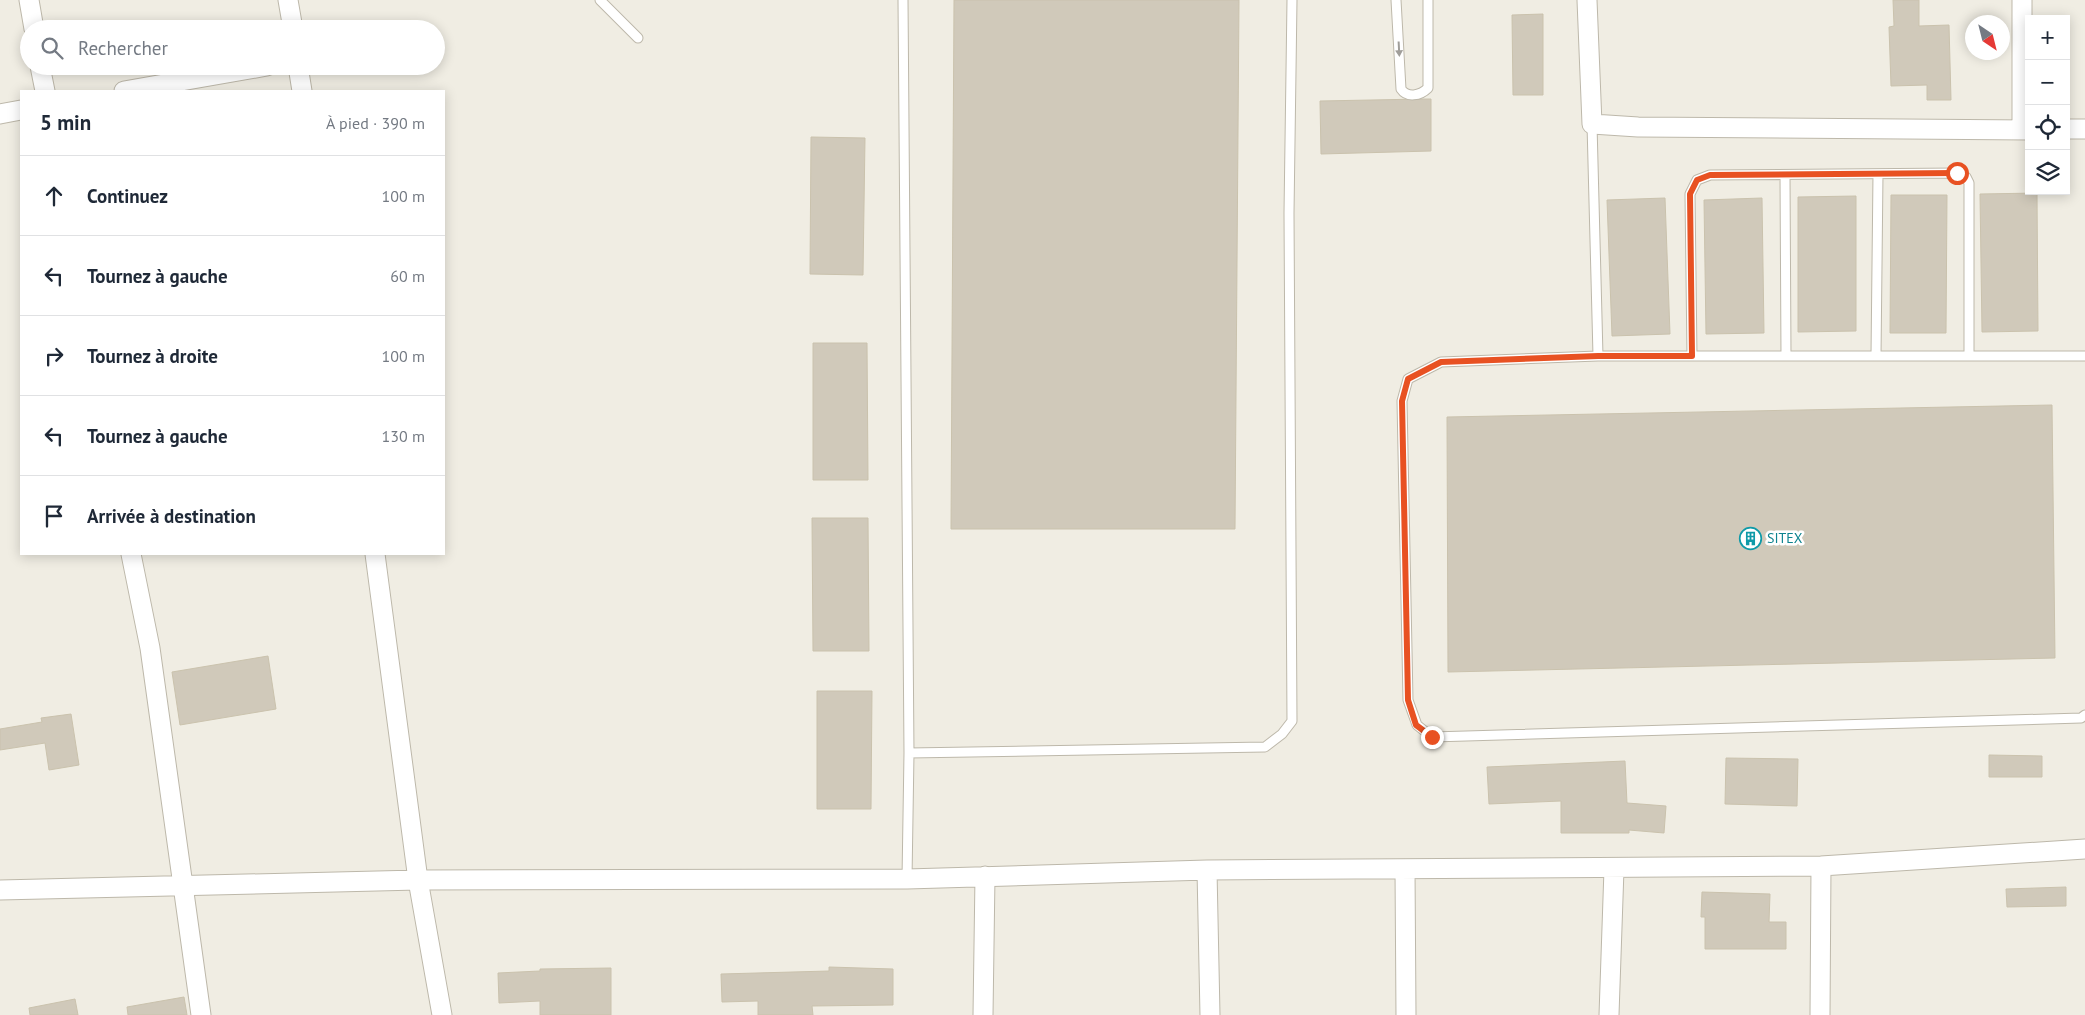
<!DOCTYPE html>
<html lang="fr">
<meta charset="utf-8">
<style>
:root{--surface:#fff;--page:#f2f2f3;--text:#1f2937;--muted:#747a83;--line:#e0e1e3}
body{margin:0;font-family:"PT Sans",sans-serif;background:var(--page);color:var(--text)}
.controls{position:absolute;right:15px;top:15px;display:grid;overflow:hidden;border-radius:0px;box-shadow:0 2px 12px #0003}
.controls button{width:45px;height:45px;display:grid;place-items:center;padding:0;border:0;border-bottom:1px solid var(--line);background:var(--surface);color:var(--text);font:25px sans-serif}
.compass{position:absolute;left:1965px;top:15px;width:45px;height:45px;border-radius:50%;background:var(--surface);box-shadow:0 2px 12px #0003;rotate:145deg}
.stop{position:absolute;width:15px;height:15px;margin:-11px;border:4px solid #e85122;border-radius:50%;background:#fff}
.stop.end{background:#e85122;border-color:#fff;box-shadow:0 1px 5px #0008}
.list{margin:0;padding:0;list-style:none}
h2{display:flex;justify-content:space-between;align-items:center;height:65px;margin:0;padding:0 20px;font-size:21px}
h2 small{font-size:16px;font-weight:400;color:var(--muted)}
.list li{display:grid;grid-template-columns:32px 1fr auto;gap:15px;align-items:center;box-sizing:border-box;height:80px;padding:0 20px;border-top:1px solid var(--line)}
.list b{display:block;font-size:19px;white-space:nowrap}
.list em{font-size:16px;font-style:normal;color:var(--muted)}
.icon{flex:none;width:28px;height:28px;fill:none;stroke:currentColor;stroke-width:2;stroke-linecap:round;stroke-linejoin:round}
.map{position:relative;flex:none;width:2085px;height:1015px;overflow:hidden}
.search{position:absolute;background:var(--surface);box-shadow:0 2px 12px #0003;left:20px;top:20px;width:425px;height:55px;display:flex;align-items:center;gap:12px;box-sizing:border-box;padding:0 18px;border-radius:28px;color:var(--muted);font-size:19px}
.panel{position:absolute;background:var(--surface);box-shadow:0 2px 12px #0003;left:20px;top:90px;width:425px;height:465px;border-radius:0px}
.map>svg:first-child{display:block}
.building{fill:#d0c9ba;stroke:#cac2ad}
.lines{fill:none;stroke-linecap:round;stroke-linejoin:round}
.service-casing{stroke:#bdb8aa;stroke-width:11}
.minor-casing{stroke:#bdb8aa;stroke-width:21}
.service{stroke:#fff;stroke-width:9}
.minor{stroke:#fff;stroke-width:19}
.oneway{fill:#a09e9a}
.route{stroke:#e85122;stroke-width:6}
.labels{text-anchor:middle;dominant-baseline:central;stroke-width:5;stroke-linejoin:round;paint-order:stroke}
.culture-label{font-size:14px;fill:#0d838f;stroke:#fff;text-anchor:start}
</style>
<div class="map">
<svg width="2085" height="1015" viewBox="0 0 2085 1015">
<rect width="100%" height="100%" fill="#f0ede3"/>
<path class="building" d="M954,0H1239L1235,529H951Z
M1893,0H1919V26L1949,25L1951,100H1927V85L1891,86L1889,27L1894,26Z
M1543,14V95H1513L1512,15Z
M1422,99H1431V151L1321,154L1320,101Z
M811,137L865,138L863,275L810,274Z
M2037,193L2038,331L1982,332L1980,194Z
M1891,195H1947L1946,333H1890Z
M1856,196V331L1798,332V197Z
M1665,198L1670,334L1612,336L1607,200Z
M1762,198L1764,333L1706,334L1704,200Z
M813,343H867L868,480H813Z
M2052,405L2055,658L1448,672L1447,417Z
M812,518H868L869,651H813Z
M268,656L276,709L180,725L172,672Z
M817,691H872L871,809H817Z
M71,714L79,765L49,770L45,743L0,750V729L42,722L41,718Z
M1989,755L2042,756V777H1989Z
M1726,758L1798,759L1797,806L1725,804Z
M1625,761L1627,803L1666,806L1664,833L1629,830V833H1561V801L1489,804L1487,767Z
M2066,887V906L2007,907L2006,889Z
M1702,892L1770,894L1769,922H1786V949H1705V917H1701Z
M829,967L893,969V1005L812,1006L813,1015H758V1001L722,1002L721,974L829,971Z
M611,968V1015H540V1001L499,1003L498,973L540,971V969Z
M184,997L187,1015H128L127,1007Z
M75,999L78,1015H30L29,1008Z"/>
<g class="lines">
<defs>
<path id="service" d="M600,0L638,38
M903,0L909,753L907,879
M1396,0L1401,89C1407,98 1420,96 1428,88V0
M1592,124L1598,356
M1785,175L1786,356
M1692,356L1690,194L1697,180L1710,175L1957,173L1966,177L1969,183V356
M1876,356L1878,174
M2085,356H1598L1441,362L1408,379L1402,401L1408,700L1417,725L1432,737L2081,718L2085,715
M909,753L1265,747L1282,734L1292,721L1289,213L1292,0"/>
<path id="minor" d="M29,0L34,29
M288,0L293,29
M1587,0L1592,124L1638,127L2029,130
M40,66L45,91
M298,66L302,91
M124,91L267,66
M0,114L21,110
M2066,129H2085
M2022,130V0
M131,554L150,648L201,1015
M375,554L418,880L442,1015
M1405,869L1406,1015
M1207,870L1210,1015
M0,890L418,880L907,879L1207,870L1821,866L2085,849
M983,1015L985,876
M1609,1015L1614,869
M1820,1015L1821,866"/>
</defs>
<use href="#service" class="service-casing"/>
<use href="#minor" class="minor-casing"/>
<use href="#service" class="service"/>
<use href="#minor" class="minor"/>
</g>
<defs><path id="oneway-solid" d="M-6-.8H1V-3.2L6.5 0L1 3.2V.8H-6Z" transform="scale(1.25)"/></defs>
<use class="oneway" href="#oneway-solid" transform="translate(1399 49) rotate(87)"/>
<g class="lines">
<path class="route" d="M1432,737L1416,725L1408,700L1402,401L1408,379L1441,362L1598,356H1692L1690,194L1697,180L1710,175L1957,173"/>
</g>
<defs>
<symbol id="building-ring" viewBox="-11 -11 22 22"><circle r="9.5" fill="#fff" stroke="#0f9aa8" stroke-width="1.5"/><path d="M-4-6H4V6H1V3H-1V6H-4ZM-2.5-4.3h1.7v1.8h-1.7ZM.8-4.3h1.7v1.8H.8ZM-2.5-1h1.7V.8h-1.7ZM.8-1h1.7V.8H.8Z" fill="#0f9aa8"/></symbol>
</defs>
<g fill-rule="evenodd">
<use href="#building-ring" x="1738" y="526" width="25" height="25"/>
</g>
<g class="labels">
<g class="culture-label">
<text x="1767" y="538">SITEX</text>
</g>
</g>
</svg>
<div class="controls">
<button>+</button>
<button>−</button>
<button><svg class="icon" aria-label="locate" viewBox="0 0 24 24"><circle cx="12" cy="12" r="6"/><path d="M12 2v4M12 18v4M2 12h4M18 12h4"/></svg></button>
<button><svg class="icon" aria-label="layers" viewBox="0 0 24 24"><path d="M12 4l9 5-9 5-9-5zM3 14l9 5 9-5"/></svg></button>
</div>
<svg class="compass" viewBox="-18 -18 36 36"><path d="M0-13l5 13h-10z" fill="#e53935"/><path d="M0 13l5-13h-10z" fill="#747a83"/></svg>
<div class="stop" style="left:1957px;top:173px"></div>
<div class="stop end" style="left:1432px;top:737px"></div>
<div class="search"><svg class="icon" aria-label="search" viewBox="0 0 24 24"><circle cx="10" cy="10" r="6"/><path d="M15 15l6 6"/></svg>Rechercher</div>
<section class="panel">
<h2>5 min<small>À pied · 390 m</small></h2>
<ul class="list">
<li><svg class="icon" aria-label="ahead" viewBox="0 0 24 24"><path d="M12 20V5M6 11l6-6 6 6"/></svg><div><b>Continuez</b></div><em>100 m</em></li>
<li><svg class="icon" aria-label="left" viewBox="0 0 24 24"><path d="M17 20v-9H6M10 6l-5 5 5 5"/></svg><div><b>Tournez à gauche</b></div><em>60 m</em></li>
<li><svg class="icon" aria-label="right" viewBox="0 0 24 24"><path d="M7 20v-9h11M14 6l5 5-5 5"/></svg><div><b>Tournez à droite</b></div><em>100 m</em></li>
<li><svg class="icon" aria-label="left" viewBox="0 0 24 24"><path d="M17 20v-9H6M10 6l-5 5 5 5"/></svg><div><b>Tournez à gauche</b></div><em>130 m</em></li>
<li><svg class="icon" aria-label="arrive" viewBox="0 0 24 24"><path d="M6 21V4h12l-3 4 3 4H6"/></svg><div><b>Arrivée à destination</b></div></li>
</ul>
</section>
</div>
